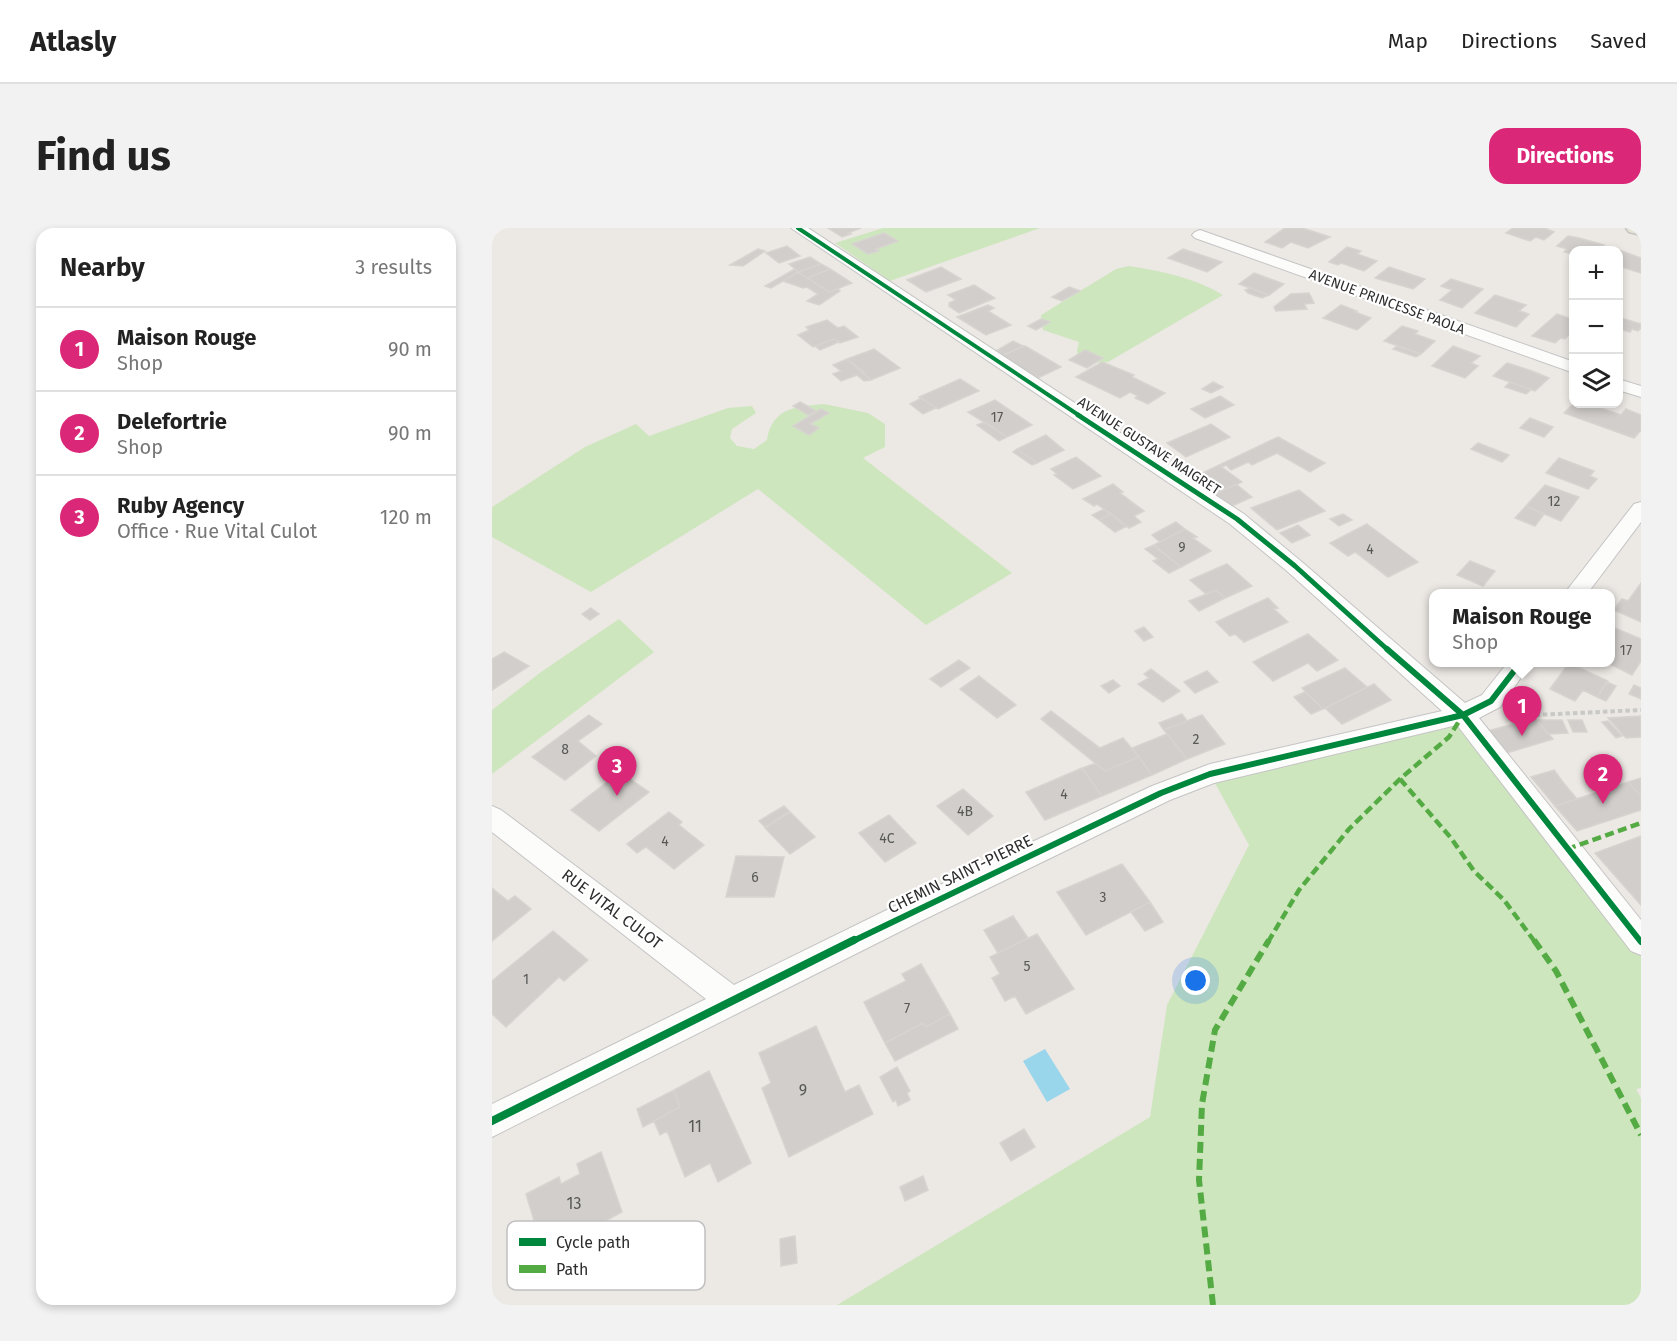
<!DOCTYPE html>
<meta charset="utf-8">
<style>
:root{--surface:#fff;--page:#f2f2f2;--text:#222;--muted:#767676;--line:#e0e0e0;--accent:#db2777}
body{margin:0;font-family:"Fira Sans",sans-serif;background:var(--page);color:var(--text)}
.controls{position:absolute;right:18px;top:18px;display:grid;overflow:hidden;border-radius:12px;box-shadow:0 3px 9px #0003}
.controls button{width:54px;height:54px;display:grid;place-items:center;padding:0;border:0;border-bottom:2px solid var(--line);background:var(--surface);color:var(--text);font:30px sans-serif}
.you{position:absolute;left:704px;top:753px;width:21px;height:21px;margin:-15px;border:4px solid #fff;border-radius:50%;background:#1a73e8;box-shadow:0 0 0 9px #1a73e833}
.badge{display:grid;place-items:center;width:39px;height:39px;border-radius:50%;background:var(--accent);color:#fff;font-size:20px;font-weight:700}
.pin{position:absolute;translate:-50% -50px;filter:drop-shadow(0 2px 3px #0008)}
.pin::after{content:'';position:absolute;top:32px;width:21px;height:18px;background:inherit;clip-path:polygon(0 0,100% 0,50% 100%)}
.popup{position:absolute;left:937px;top:361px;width:186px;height:78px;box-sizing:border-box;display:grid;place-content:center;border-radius:12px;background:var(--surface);filter:drop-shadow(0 2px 4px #0005);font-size:20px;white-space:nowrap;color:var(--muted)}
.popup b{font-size:22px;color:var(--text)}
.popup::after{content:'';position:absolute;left:50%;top:100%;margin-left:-12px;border:12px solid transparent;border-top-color:var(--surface)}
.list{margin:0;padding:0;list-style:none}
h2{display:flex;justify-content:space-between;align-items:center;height:78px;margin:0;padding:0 24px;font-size:26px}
h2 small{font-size:20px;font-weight:400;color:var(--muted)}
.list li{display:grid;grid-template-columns:39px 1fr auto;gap:18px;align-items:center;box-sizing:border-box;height:84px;padding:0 24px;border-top:2px solid var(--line)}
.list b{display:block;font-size:22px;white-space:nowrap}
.list p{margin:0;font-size:20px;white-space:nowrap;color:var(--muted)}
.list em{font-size:20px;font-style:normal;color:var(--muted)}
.icon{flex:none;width:33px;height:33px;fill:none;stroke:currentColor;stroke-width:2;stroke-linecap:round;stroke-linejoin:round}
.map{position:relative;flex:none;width:1149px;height:1077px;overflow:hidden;border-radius:18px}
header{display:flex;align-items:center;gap:36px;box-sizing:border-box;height:84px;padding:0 30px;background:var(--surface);border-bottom:2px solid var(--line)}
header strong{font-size:28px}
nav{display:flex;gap:33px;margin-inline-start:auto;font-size:21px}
.intro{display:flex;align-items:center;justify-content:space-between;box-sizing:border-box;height:144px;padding:0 36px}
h1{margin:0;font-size:42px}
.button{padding:15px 27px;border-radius:18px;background:var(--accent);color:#fff;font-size:21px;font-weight:700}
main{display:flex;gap:36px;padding:0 36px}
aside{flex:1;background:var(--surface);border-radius:18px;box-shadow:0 3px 9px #0003}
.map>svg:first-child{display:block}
.green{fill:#cee6be}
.water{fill:#99d6ec}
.building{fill:#d1cecb;stroke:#d7d4d0;stroke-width:1.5}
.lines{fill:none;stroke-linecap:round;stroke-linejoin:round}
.minor-casing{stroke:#c5c4c5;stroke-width:2}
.primary-casing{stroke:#c6c5c4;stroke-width:3}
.path{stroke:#c9c9c8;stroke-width:4;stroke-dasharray:4.5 3;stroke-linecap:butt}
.minor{fill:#fcfcfb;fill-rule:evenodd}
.primary{fill:#e8e4d6;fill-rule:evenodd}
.quiet-far1{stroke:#54ab44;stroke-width:4.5;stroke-dasharray:9 4.5;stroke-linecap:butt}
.quiet{stroke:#54ab44;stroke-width:6;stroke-dasharray:11 6;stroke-linecap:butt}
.cycleway-far3-casing{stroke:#fff;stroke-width:6}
.cycleway-far2-casing{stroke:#fff;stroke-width:8}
.cycleway-far1-casing{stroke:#fff;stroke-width:10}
.cycleway-casing{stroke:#fff;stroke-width:11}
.cycleway-far3{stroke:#00873e;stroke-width:4}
.cycleway-far2{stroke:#00873e;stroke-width:5}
.cycleway-far1{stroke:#00873e;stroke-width:6}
.cycleway{stroke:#00873e;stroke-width:8}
.labels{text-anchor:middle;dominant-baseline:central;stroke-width:4.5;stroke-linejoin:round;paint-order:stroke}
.far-street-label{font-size:14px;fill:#2e2e2e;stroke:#fff}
.number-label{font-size:14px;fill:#585857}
.street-label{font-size:16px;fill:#2e2e2e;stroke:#fff}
.near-number-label{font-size:16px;fill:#585857}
.key{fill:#fff;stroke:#c0c0c0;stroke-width:1.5}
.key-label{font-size:16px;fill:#2e2e2e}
</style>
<header>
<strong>Atlasly</strong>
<nav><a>Map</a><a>Directions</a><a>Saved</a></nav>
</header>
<div class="intro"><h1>Find us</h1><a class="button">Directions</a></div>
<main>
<aside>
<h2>Nearby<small>3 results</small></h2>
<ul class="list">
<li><span class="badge">1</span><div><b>Maison Rouge</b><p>Shop</p></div><em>90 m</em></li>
<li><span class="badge">2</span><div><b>Delefortrie</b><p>Shop</p></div><em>90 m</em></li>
<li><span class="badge">3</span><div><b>Ruby Agency</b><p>Office · Rue Vital Culot</p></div><em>120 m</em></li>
</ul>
</aside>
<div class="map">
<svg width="1149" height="1077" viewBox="0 0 1149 1077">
<rect width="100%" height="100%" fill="#ece8e4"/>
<path class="green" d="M391,0H548L398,53L343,15Z
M637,38C670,43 703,50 731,67L616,134L599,135L587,132L585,123L587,114L551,102L549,87L624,41Z
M332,176L376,185L393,196V219L371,230L520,345L434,397L266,261L99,364L0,309V279L93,219L144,196L157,208L236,180L260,178L264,185L240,201L238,210L245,218L262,221L275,212C280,179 304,179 332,176Z
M127,391L162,424L0,546V482L49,444Z
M971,487L1149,714V860L1144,861L1149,870V1077H345L658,889L675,777L757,617L718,546Z"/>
<path class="water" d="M553,821L578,861L555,874L531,833Z"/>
<path class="building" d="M336,0H369L356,5L359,6L350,9Z
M793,0H810L838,9L816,20L799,14L790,20L773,14Z
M1021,0H1053L1062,4L1052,12L1044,9L1038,13L1014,5Z
M392,5L406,13L384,21L387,23L376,26L360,16Z
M1076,8L1087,10L1112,17L1107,22H1082V27L1072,24L1075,21L1065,18Z
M295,18L308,28L287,35L274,25Z
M855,19L869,23L865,26L885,33L872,43L849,35L846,37L837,34Z
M266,21L273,23L251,38L238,37Z
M691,21L730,34L715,44L676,30Z
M1127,22L1149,30V45L1126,38Z
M318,29L329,36L307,44L297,36Z
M329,36L338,41L315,50L306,44Z
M449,39L469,51L434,64L415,52Z
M897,39L933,51L921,61L883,50Z
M303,41L307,44L279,60L273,58Z
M338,41L360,55L337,64L315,50Z
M306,44L337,64L346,61L348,63L327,77L315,73L326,66L315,59L311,60L291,53Z
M762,45L781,52L792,56L777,67L747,56Z
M959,51L991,61L970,80L948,72L960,62L949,58Z
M482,57L503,70L467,85L457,78V75L464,72L456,67Z
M577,59L588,63L570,73L560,69Z
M758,60L777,67L770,70L756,65L753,62Z
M817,65L822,75L812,76L815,81L784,83L782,79L799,66Z
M1003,67L1034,77L1027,83L1037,86L1024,99L983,85Z
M496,77L502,80L496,83L519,97L494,107L465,89Z
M849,77L865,83L863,84L879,90L865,102L831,90Z
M1065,86L1082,92V102L1073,111L1069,110L1063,115L1040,108Z
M1126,89L1149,96V100L1146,103L1140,101L1138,104L1126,100Z
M549,91L558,94L544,102L536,98Z
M335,92L346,100L352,98L366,109L348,115L342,111L321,119L306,107L317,102L314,99Z
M910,98L926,103L923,106L943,113L929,126L892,113Z
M342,111L347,114L328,122L323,118Z
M521,113L531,118L511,127L504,123Z
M533,118L569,139L546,150L510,128Z
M905,118L929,126L924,129L901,121Z
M961,118L988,128L979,135L986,138L973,150L940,138Z
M382,121L408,140L379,152L355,131Z
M593,122L611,130L595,140L577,132Z
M355,131L372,144L370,145L379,152L372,153L365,147L349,153L341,146L349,143L341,137Z
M610,134L642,147L640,149L673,165L656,176L643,170L646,168L638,164L628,170L584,149Z
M1015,135L1040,143L1057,150L1043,163L1001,148Z
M468,151L487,163L446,181L427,169Z
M721,154L731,159L719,165L710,161Z
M1018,154L1035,160L1039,162L1034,166L1013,159Z
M728,168L742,177L713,190L699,181Z
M430,170L435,174L444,180L431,186L418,176Z
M503,172L540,197L515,209L476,184Z
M308,174L324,183L316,187L301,178Z
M1082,175L1097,176L1129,187L1134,181L1149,187V202L1142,210L1072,185Z
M329,181L337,185L318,196L327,200L317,207L301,198Z
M1038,190L1061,199L1052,209L1028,200Z
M493,194L515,209L507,213L485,197Z
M719,196L738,209L694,229L675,215Z
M554,207L572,222L545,235L525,221Z
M786,209L833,235L818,244L785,225L760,237L756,234L739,242L734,237L730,239L727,237Z
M986,215L1017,227L1010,234L979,221Z
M525,221L545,235L540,237L521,224Z
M584,229L609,248L581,261L562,247L565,246L559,241Z
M1067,230L1102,243L1098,248L1105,251L1096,261L1054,245Z
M727,237L750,254L722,266L700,250Z
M621,256L631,264L628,265L652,283L642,288L649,294L637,300L605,276L602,278L591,271Z
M744,256L760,269L740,278L722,266Z
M1053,257L1087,269L1069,293L1034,278Z
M807,262L833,283L785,302L759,280Z
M1034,278L1052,286L1043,298L1023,290Z
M612,281L619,286L607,292L600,287Z
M619,286L635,298L623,304L607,292Z
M851,286L860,292L847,298L838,291Z
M684,294L693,301L668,314L660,307Z
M875,296L926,334L896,349L863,324L856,328L838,315Z
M806,297L818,307L800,315L788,305Z
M693,301L705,309L701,310L719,323L689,339L662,317Z
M662,317L668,323L689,339L677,345L661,333L666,331L653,321Z
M978,333L1003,343L991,358L965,347Z
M735,336L760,358L733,370L724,362L714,366L698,352Z
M1149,355V394L1122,382L1130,371L1136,373Z
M724,362L733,370L707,383L697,373Z
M776,370L786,380L782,381L796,394L752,414L743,406L738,408L724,394Z
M99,380L107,386L98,392L90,386Z
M1118,398L1149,411V433L1140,447L1114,434H1118Z
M652,399L661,409L652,413L643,403Z
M816,406L846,432L825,443L816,435L781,453L761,434Z
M12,424L37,438L0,462V431Z
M467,432L478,440L449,459L438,451Z
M1077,435L1116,453L1105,469L1091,462L1083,473L1058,461Z
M853,440L875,459L831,481L810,460Z
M659,441L688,463L671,474L646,456L657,450L652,446Z
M715,443L726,454L703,465L692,454Z
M487,448L524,477L505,490L468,461Z
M621,452L628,458L617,465L609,458Z
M1115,454L1124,458L1114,473L1105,469Z
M882,456L899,472L850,496L833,480Z
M1142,457L1149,460V471L1137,466Z
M813,464L831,481L819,486L802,469Z
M559,483L608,520L631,510L647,529L613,543L549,491Z
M690,486L695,493L672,502L667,495Z
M97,487L110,496L86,513L104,528L73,552L40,529Z
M710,487L733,516L695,531L672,502Z
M1149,488V509L1134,510L1116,490Z
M1043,490L1061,511L1015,525L996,503Z
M1045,492H1070L1076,505L1056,506Z
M1076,492H1090L1095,504H1081Z
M1116,493L1130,508L1124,510L1110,494Z
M675,506L695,531L660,547L640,520Z
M647,529L660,547L610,568L590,540L604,535L613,543Z
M590,540L610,568L553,592L534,564Z
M1062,542L1070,553L1085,571L1063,578L1039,549Z
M128,544L157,564L107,603L79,582Z
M1149,550V568L1136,554Z
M1136,554L1149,568V582L1085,603L1063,578Z
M471,561L501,588L476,607L445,578Z
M292,578L297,583L273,599L267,593Z
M177,584L190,594L187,597L212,617L182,641L154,619L145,625L135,616Z
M298,584L323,609L298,626L273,600Z
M397,587L424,615L393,634L367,605Z
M1149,608V677L1103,625Z
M244,628L292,629L282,669H234Z
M630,636L658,674L594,707L565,664Z
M0,660L16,673L23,668L39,681L0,713Z
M658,674L671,694L653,703L639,684Z
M521,688L536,710L506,725L492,702Z
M61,703L96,732L72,753L67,749L14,799L0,786V753Z
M545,706L582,761L534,786L523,768L513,773L500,750L508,746L498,729Z
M429,736L458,786L434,799L431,795L393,815L372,774L414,753L410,746Z
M458,786L466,801L403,833L393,815L431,795L434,799Z
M324,798L353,864L367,857L381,886L297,929L270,860L279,855L267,825Z
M405,839L418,863L415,865L418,872L406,878L404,872L401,874L388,849Z
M217,843L259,935L226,954L218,935L193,949L175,903L168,907L162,893L188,879L182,862Z
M182,862L188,879L151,899L145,881Z
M532,901L543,919L519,933L508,915Z
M109,924L130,984L115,992L117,997L100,1007L98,1002L52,1026L34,966L67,949L69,956L88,946L85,936Z
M431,948L436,962L413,973L408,959Z
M303,1008L305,1035L289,1038L288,1011Z"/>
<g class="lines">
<defs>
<path id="minor" d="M299,0H316L752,286L810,334L973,475L990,467L1016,434H1040L1008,479L987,490L1149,692V727L1139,723L965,497L722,555L678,572L429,693L0,909V876L214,771L0,604V578L9,582L242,757L409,675L660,558L718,536L950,483L795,343L738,296Z
M708,2L1082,134V145L703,10L700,7L703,4Z
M1126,151L1149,158V169L1126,162Z
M1149,274V294L1095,366H1072L1142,276Z"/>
<path id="primary" d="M1134,0H1149V7L1137,4Z"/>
</defs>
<use href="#minor" class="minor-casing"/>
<use href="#primary" class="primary-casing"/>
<path class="path" d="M1021,488L1149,482"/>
<use href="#minor" class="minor"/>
<use href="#primary" class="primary"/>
<path class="quiet-far1" d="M908,551L959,610L982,643L1012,672L1043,714
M1075,621L1149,595
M776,714L807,662L857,601L908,551L957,509L971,487"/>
<path class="quiet" d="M1042,712L1064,743L1149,907
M721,1077L707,952L710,876L723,802L777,712"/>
<defs>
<path id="cycleway-far3" d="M306,0L588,188"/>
<path id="cycleway-far2" d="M586,187L745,291L803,338L896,422"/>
<path id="cycleway-far1" d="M895,421L971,487L1149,714
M359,714L669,565L718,546L971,487L999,473L1029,434"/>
<path id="cycleway" d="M0,893L362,712"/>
</defs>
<use href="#cycleway-far3" class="cycleway-far3-casing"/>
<use href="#cycleway-far2" class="cycleway-far2-casing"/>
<use href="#cycleway-far1" class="cycleway-far1-casing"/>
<use href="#cycleway" class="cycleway-casing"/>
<use href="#cycleway-far3" class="cycleway-far3"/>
<use href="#cycleway-far2" class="cycleway-far2"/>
<use href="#cycleway-far1" class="cycleway-far1"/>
<use href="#cycleway" class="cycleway"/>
</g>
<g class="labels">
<g class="far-street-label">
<text transform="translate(895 74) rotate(20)">AVENUE PRINCESSE PAOLA</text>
<text transform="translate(657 218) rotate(33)">AVENUE GUSTAVE MAIGRET</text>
</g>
<g class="number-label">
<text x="505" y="189">17</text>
<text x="1062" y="273">12</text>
<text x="690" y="319">9</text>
<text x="878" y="321">4</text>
<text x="1134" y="422">17</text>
<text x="704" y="511">2</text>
<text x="73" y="521">8</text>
<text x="572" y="566">4</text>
<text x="473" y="583">4B</text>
<text x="395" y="610">4C</text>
<text x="173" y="613">4</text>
<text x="263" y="649">6</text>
<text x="611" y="669">3</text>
<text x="535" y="738">5</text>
<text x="34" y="751">1</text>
<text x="415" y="780">7</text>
</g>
<g class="street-label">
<text transform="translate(468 646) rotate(-26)">CHEMIN SAINT-PIERRE</text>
<text transform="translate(120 681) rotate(37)">RUE VITAL CULOT</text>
</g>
<g class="near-number-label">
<text x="311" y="862">9</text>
<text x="203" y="898">11</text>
<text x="82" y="975">13</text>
</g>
</g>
<rect x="15" y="993" width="198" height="69" rx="9" class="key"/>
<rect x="27" y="1010" width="27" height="8" fill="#00873e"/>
<rect x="27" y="1037" width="27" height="8" fill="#54ab44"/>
<g class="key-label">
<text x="64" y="1020">Cycle path</text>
<text x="64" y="1047">Path</text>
</g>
</svg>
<div class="controls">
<button>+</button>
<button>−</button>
<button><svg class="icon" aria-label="layers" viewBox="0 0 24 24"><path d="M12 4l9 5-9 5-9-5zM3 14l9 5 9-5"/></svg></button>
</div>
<div class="you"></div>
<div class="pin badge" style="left:1030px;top:508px">1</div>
<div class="popup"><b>Maison Rouge</b>Shop</div>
<div class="pin badge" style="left:1111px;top:576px">2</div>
<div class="pin badge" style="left:125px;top:568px">3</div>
</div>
</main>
